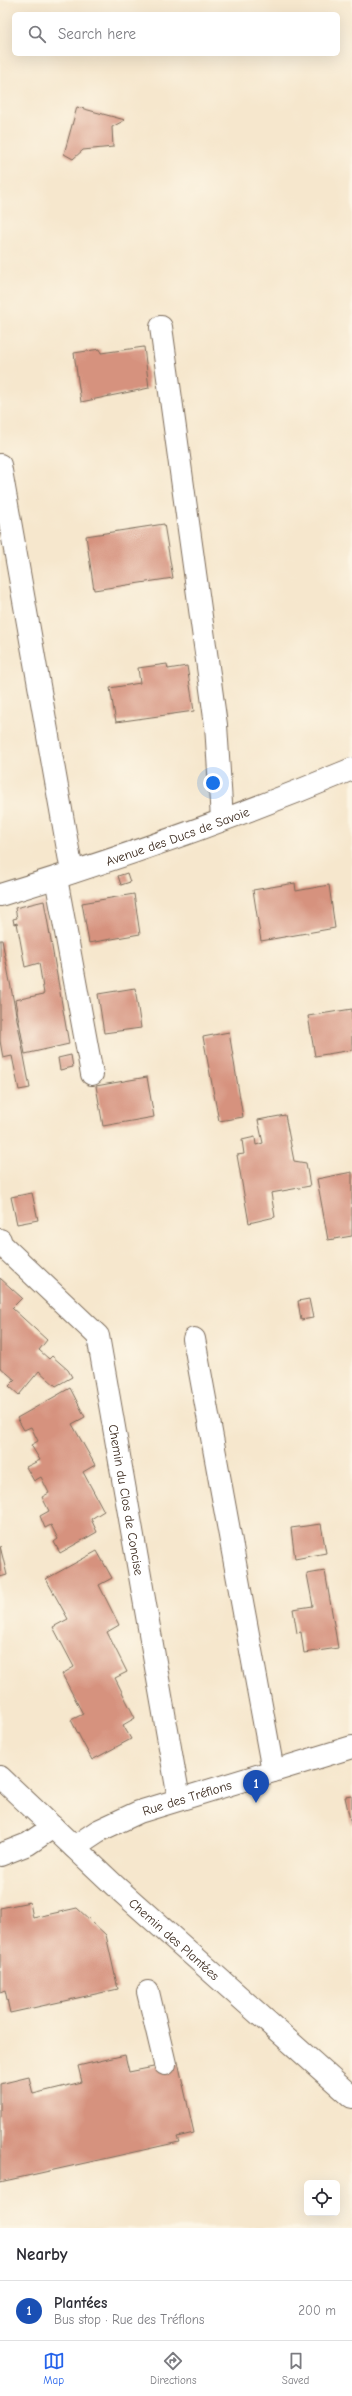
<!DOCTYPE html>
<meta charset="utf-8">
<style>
:root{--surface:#fff;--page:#f7f7f7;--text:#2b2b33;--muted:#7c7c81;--line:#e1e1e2;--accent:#2563eb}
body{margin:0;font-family:"Comic Neue",sans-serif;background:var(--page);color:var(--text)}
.controls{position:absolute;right:12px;bottom:12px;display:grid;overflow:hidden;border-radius:6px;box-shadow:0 4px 16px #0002}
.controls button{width:36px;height:36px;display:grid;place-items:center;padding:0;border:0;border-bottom:1px solid var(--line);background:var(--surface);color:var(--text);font:20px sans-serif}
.you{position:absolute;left:213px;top:783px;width:14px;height:14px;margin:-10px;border:3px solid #fff;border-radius:50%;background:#1a73e8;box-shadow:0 0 0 6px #1a73e833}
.badge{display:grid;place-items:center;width:26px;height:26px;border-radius:50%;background:var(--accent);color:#fff;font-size:13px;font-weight:700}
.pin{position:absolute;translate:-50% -33px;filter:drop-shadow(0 1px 2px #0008)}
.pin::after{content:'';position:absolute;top:21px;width:14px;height:12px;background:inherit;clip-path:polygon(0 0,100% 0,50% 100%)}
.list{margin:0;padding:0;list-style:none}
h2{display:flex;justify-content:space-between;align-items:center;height:52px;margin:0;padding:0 16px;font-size:17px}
h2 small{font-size:13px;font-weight:400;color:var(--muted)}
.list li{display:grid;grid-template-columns:26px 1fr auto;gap:12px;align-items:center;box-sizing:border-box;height:60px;padding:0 16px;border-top:1px solid var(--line)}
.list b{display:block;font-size:15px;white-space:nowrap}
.list p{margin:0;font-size:13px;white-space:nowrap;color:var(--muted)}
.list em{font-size:13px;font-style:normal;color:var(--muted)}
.icon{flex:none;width:22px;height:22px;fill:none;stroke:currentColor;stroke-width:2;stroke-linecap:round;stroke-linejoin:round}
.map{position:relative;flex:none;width:352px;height:2228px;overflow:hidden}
.search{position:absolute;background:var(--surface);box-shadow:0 4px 16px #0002;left:12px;right:12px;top:12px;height:44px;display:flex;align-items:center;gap:10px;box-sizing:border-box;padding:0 14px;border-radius:6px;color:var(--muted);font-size:15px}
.sheet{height:112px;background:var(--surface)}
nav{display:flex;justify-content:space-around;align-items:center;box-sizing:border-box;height:56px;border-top:1px solid var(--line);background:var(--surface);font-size:11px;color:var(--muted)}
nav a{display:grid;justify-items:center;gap:2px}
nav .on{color:var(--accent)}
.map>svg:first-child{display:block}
.building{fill:#d6927e}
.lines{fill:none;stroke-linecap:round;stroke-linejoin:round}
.minor-casing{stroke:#7c6c5b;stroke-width:24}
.minor{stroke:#fff;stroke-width:22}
.labels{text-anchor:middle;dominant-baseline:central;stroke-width:3.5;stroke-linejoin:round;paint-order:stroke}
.street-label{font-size:13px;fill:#3b2a1e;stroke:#fcf5e5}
</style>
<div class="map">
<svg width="352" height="2228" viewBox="0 0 352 2228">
<rect width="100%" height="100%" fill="#fcf5e5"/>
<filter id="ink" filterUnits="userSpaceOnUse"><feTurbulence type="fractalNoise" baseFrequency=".025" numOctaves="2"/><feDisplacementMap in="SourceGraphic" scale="8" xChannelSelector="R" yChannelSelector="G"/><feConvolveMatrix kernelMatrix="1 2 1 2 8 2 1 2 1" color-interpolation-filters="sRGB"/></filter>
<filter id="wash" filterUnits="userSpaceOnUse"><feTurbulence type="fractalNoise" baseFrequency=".012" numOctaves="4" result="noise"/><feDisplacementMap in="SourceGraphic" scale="16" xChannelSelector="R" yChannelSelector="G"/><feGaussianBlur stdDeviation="0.9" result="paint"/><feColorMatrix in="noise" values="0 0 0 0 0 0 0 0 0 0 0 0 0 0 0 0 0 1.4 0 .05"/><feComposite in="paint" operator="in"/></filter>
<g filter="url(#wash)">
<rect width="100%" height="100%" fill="#f6e7cd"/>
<g id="blocks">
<path class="building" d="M77,107L125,120L112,127L113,147L83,150L73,159L64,154Z
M144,347L149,388L81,402L74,353L100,349L101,353Z
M164,524L173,578L94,590L86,536Z
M167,664L168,669L187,666L194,711L116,722L110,688L140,683L138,668Z
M127,873L130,882L121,885L118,876Z
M295,883L296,891L329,885L335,928L261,941L253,890Z
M134,894L140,934L89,943L82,903Z
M44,901L69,1044L25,1054L15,1000L44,994L39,963L25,967L17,923L14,924L13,919L17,918L15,908Z
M0,940H2L30,1088L19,1090L12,1056L3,1058L0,1041Z
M135,988L141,1028L104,1033L98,994Z
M352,1009V1050L315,1056L308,1016Z
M229,1032L243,1117L219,1121L203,1037Z
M71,1055L73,1067L60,1070L58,1058Z
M147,1077L154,1117L103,1126L96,1086Z
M285,1115L294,1161L306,1163L310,1186L271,1193L275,1217L249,1223L237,1155L244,1154L242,1140L255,1137L256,1145L263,1143L258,1120Z
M352,1172V1236L328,1240L317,1179Z
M32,1193L38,1220L17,1224L11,1197Z
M0,1278L22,1298L12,1308L47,1340L39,1350L49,1359L52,1356L68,1370L72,1377L56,1386L39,1371L19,1395L9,1386L15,1380L0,1367Z
M309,1299L313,1318L301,1320L298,1301Z
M70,1388L85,1417L72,1424L95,1465L83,1472L104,1511L91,1519L97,1532L60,1553L54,1542L58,1539L51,1525L45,1528L40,1516L49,1511L42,1497L49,1493L41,1477L34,1481L26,1467L40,1460L31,1445L38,1441L31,1427L24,1430L17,1418Z
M321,1524L326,1553L295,1559L291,1528Z
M0,1546L7,1575L0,1577Z
M97,1551L112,1578L99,1585L119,1625L107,1632L127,1672L115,1678L135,1718L123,1725L131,1739L92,1760L71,1720L83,1714L62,1674L74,1667L53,1627L68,1619L46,1579Z
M325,1571L338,1648L304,1653L301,1632L297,1633L293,1609L313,1606L307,1574Z
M352,1796V1824H351L345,1797Z
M30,1902L33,1918L77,1908L106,1935L118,1989L10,2013L5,1990L0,1992V1908Z
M125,2055L129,2072L178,2062L194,2133L177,2137L179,2142L0,2182V2084L29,2077L33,2094L82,2082L78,2066Z"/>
</g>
</g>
<g filter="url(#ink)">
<use href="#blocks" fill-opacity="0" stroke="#7c6c5b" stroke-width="1"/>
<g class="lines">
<defs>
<g id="minor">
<path d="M161,327L216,725L222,819"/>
<path d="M0,465L72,872"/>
<path d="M56,878L92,1074"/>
<path id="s1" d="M0,895C119,859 238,817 352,769"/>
<path id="s2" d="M0,1240L1,1244L98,1336L179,1799"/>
<path d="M194,1339L273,1771"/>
<path id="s3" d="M0,1777L115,1886L352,2097"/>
<path id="s4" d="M74,1847L98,1831L139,1812L352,1747"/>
<path d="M0,1855L28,1844L53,1827"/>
<path d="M148,1992L165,2064"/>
</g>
</defs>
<use href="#minor" class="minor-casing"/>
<use href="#minor" class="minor"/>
</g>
</g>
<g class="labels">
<g class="street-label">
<text stroke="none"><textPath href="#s1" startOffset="187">Avenue des Ducs de Savoie</textPath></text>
<text stroke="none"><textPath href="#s2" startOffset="304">Chemin du Clos de Concise</textPath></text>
<text stroke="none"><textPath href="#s4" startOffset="124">Rue des Tréflons</textPath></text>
<text stroke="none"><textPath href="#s3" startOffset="238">Chemin des Plantées</textPath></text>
</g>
</g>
</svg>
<div class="controls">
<button><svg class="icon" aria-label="locate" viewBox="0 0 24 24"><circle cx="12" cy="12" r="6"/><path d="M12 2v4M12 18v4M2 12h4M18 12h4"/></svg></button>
</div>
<div class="you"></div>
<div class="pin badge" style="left:256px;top:1803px;background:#1a4fb4">1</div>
<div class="search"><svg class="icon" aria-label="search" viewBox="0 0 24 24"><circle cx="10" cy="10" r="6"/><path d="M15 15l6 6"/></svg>Search here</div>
</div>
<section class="sheet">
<h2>Nearby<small></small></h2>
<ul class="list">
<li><span class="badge" style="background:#1a4fb4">1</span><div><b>Plantées</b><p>Bus stop · Rue des Tréflons</p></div><em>200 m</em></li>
</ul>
</section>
<nav>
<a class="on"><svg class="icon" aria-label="map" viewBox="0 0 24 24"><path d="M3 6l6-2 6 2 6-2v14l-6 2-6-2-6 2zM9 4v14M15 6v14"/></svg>Map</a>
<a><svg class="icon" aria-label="directions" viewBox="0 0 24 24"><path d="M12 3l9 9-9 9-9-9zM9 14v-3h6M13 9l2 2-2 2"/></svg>Directions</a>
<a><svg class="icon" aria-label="saved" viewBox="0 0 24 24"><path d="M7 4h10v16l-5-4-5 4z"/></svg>Saved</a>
</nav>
